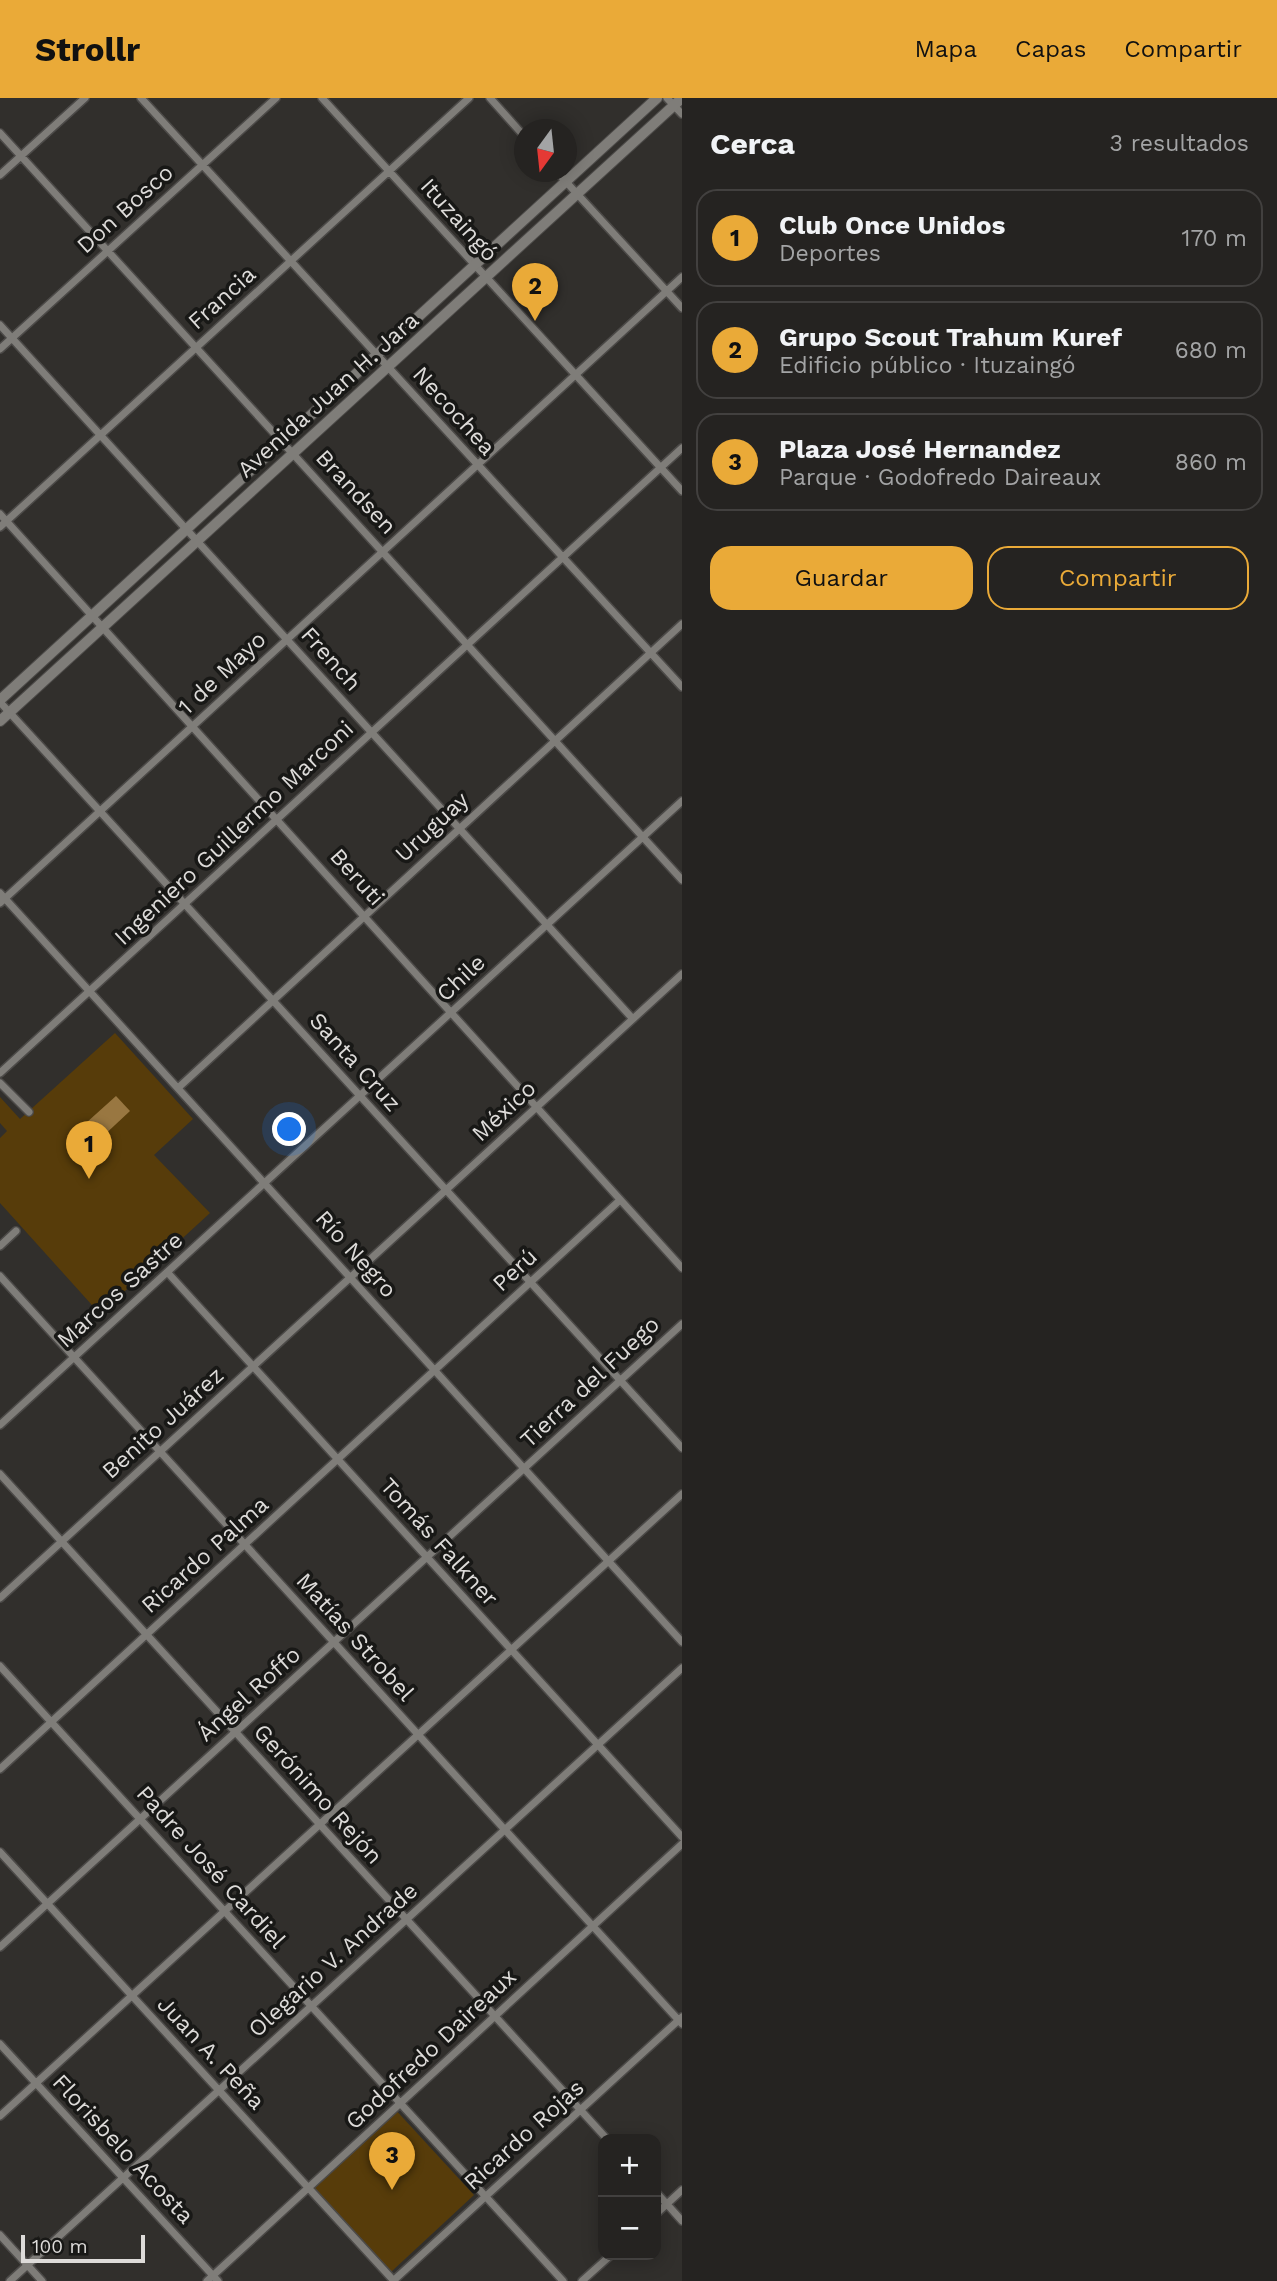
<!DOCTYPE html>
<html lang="es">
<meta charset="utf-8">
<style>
:root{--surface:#252321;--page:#312f2e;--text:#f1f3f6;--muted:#a3a4a5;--line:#42403f;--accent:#eaaa38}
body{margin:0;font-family:"Work Sans",sans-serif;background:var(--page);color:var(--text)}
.controls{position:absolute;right:21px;bottom:21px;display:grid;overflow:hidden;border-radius:14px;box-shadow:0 4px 18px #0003}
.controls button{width:63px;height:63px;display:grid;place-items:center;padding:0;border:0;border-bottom:2px solid var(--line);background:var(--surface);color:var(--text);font:35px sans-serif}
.compass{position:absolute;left:514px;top:21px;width:63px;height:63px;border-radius:50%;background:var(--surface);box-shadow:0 4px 18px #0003;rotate:195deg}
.scale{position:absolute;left:21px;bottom:18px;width:124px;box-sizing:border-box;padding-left:7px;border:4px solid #dddbd9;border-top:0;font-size:19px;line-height:24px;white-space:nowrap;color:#dddbd9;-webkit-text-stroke:5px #181816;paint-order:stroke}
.you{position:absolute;left:290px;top:1032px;width:24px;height:24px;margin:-18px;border:5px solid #fff;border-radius:50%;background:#1a73e8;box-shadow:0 0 0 10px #1a73e833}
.badge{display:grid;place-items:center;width:46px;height:46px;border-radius:50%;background:var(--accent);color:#111;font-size:23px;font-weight:700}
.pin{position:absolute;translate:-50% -58px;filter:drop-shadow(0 2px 4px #0008)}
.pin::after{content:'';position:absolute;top:37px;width:24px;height:21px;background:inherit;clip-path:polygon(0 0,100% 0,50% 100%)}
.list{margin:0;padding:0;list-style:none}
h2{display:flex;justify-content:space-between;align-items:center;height:91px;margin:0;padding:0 28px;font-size:30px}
h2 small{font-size:23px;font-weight:400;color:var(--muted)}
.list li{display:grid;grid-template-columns:46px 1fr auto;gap:21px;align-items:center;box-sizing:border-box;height:98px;margin:0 14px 14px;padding:0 14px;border:2px solid var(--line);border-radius:21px}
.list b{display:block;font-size:26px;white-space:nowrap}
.list p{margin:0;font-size:23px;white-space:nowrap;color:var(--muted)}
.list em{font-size:23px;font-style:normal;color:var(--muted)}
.actions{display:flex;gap:14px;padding:21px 28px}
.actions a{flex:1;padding:16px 0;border:2px solid var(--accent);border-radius:21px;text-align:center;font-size:24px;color:var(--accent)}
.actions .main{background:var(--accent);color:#111}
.map{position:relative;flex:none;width:682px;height:2183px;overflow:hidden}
header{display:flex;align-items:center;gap:42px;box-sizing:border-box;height:98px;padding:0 35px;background:var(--accent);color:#111}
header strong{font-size:33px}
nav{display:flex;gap:38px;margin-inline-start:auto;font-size:24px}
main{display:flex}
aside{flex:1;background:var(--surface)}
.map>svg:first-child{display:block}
.green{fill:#573c0a}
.water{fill:#997741}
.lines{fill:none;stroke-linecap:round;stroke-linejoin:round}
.street-casing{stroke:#4c4a48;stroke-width:10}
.secondary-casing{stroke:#4c4a48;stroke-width:12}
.street{stroke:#7f7d79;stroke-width:7}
.secondary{stroke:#7f7d79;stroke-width:10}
.labels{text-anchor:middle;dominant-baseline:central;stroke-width:7;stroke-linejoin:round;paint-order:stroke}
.street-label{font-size:23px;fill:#dddbd9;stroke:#181816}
</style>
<header>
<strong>Strollr</strong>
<nav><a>Mapa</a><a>Capas</a><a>Compartir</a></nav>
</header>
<main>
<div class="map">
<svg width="682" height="2183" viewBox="0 0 682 2183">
<rect width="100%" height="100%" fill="#312f2c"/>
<path class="green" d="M115,935L193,1021L154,1057L210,1115L100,1216L0,1105V1040L7,1033L0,1025V999L20,1021Z
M393,2009L474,2097L391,2174L309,2086Z"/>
<path class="water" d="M116,998L130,1013L100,1041L86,1025Z"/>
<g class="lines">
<defs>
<path id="street" d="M141,0L682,589
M322,0L682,393
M490,0L524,38
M667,0L682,16
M0,35L682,782
M557,74L682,210
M0,77L85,0
M0,227L633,921
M0,251L276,0
M0,416L682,1170
M0,429L469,0
M0,604L682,1350
M0,795L682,1544
M0,805L682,179
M0,975L682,350
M0,985L29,1014
M178,990L682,526
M0,1148L16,1133
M168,1175L682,1739
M0,1178L682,1926
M0,1327L682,703
M0,1376L607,2041
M0,1500L682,876
M0,1568L563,2183
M0,1671L620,1102
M0,1754L394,2183
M0,1849L682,1226
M0,1946L218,2183
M0,2018L682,1396
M656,2094L682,2123
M656,2116L682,2092
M0,2137L42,2183
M10,2183L682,1570
M207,2183L682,1746
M393,2183L682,1919
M582,2183L611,2157"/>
<path id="secondary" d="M0,602L657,0
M0,623L682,0"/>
</defs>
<use href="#street" class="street-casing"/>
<use href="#secondary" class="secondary-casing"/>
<use href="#street" class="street"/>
<use href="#secondary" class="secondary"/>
</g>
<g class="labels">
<g class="street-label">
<text transform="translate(125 111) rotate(-42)">Don Bosco</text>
<text transform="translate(459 122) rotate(48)">Ituzaingó</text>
<text transform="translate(222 200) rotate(-42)">Francia</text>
<text transform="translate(328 297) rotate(-42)">Avenida Juan H. Jara</text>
<text transform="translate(454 313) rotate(48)">Necochea</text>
<text transform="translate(356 394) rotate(47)">Brandsen</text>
<text transform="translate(331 561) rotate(48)">French</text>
<text transform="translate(222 575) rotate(-43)">1 de Mayo</text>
<text transform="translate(432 729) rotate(-43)">Uruguay</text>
<text transform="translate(234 735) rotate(-43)">Ingeniero Guillermo Marconi</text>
<text transform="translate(357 779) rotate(48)">Beruti</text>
<text transform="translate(461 880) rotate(-43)">Chile</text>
<text transform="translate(355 964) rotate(48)">Santa Cruz</text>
<text transform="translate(504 1013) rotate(-43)">México</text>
<text transform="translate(356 1156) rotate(48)">Río Negro</text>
<text transform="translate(515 1172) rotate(-43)">Perú</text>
<text transform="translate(120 1192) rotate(-42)">Marcos Sastre</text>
<text transform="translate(590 1284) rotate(-43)">Tierra del Fuego</text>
<text transform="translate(163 1325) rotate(-42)">Benito Juárez</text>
<text transform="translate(439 1444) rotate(48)">Tomás Falkner</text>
<text transform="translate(205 1457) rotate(-42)">Ricardo Palma</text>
<text transform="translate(355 1539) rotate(48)">Matías Strobel</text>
<text transform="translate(249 1596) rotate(-42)">Ángel Roffo</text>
<text transform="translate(318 1696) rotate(48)">Gerónimo Rejón</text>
<text transform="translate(211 1769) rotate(48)">Padre José Cardiel</text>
<text transform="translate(333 1862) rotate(-42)">Olegario V. Andrade</text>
<text transform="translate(431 1951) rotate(-43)">Godofredo Daireaux</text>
<text transform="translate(211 1955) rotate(47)">Juan A. Peña</text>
<text transform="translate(524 2037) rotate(-42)">Ricardo Rojas</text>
<text transform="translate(123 2051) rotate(47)">Florisbelo Acosta</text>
</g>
</g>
</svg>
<div class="controls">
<button>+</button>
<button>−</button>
</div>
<svg class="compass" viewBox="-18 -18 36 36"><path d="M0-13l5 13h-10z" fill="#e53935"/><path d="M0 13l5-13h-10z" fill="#a3a4a5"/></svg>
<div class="scale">100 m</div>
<div class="you"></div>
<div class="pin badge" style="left:89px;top:1081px">1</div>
<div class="pin badge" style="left:535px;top:223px">2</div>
<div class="pin badge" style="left:392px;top:2092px">3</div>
</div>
<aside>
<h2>Cerca<small>3 resultados</small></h2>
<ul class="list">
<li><span class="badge">1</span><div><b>Club Once Unidos</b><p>Deportes</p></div><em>170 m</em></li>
<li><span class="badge">2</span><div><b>Grupo Scout Trahum Kuref</b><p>Edificio público · Ituzaingó</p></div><em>680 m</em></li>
<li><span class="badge">3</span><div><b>Plaza José Hernandez</b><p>Parque · Godofredo Daireaux</p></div><em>860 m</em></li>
</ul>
<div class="actions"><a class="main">Guardar</a><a>Compartir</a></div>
</aside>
</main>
